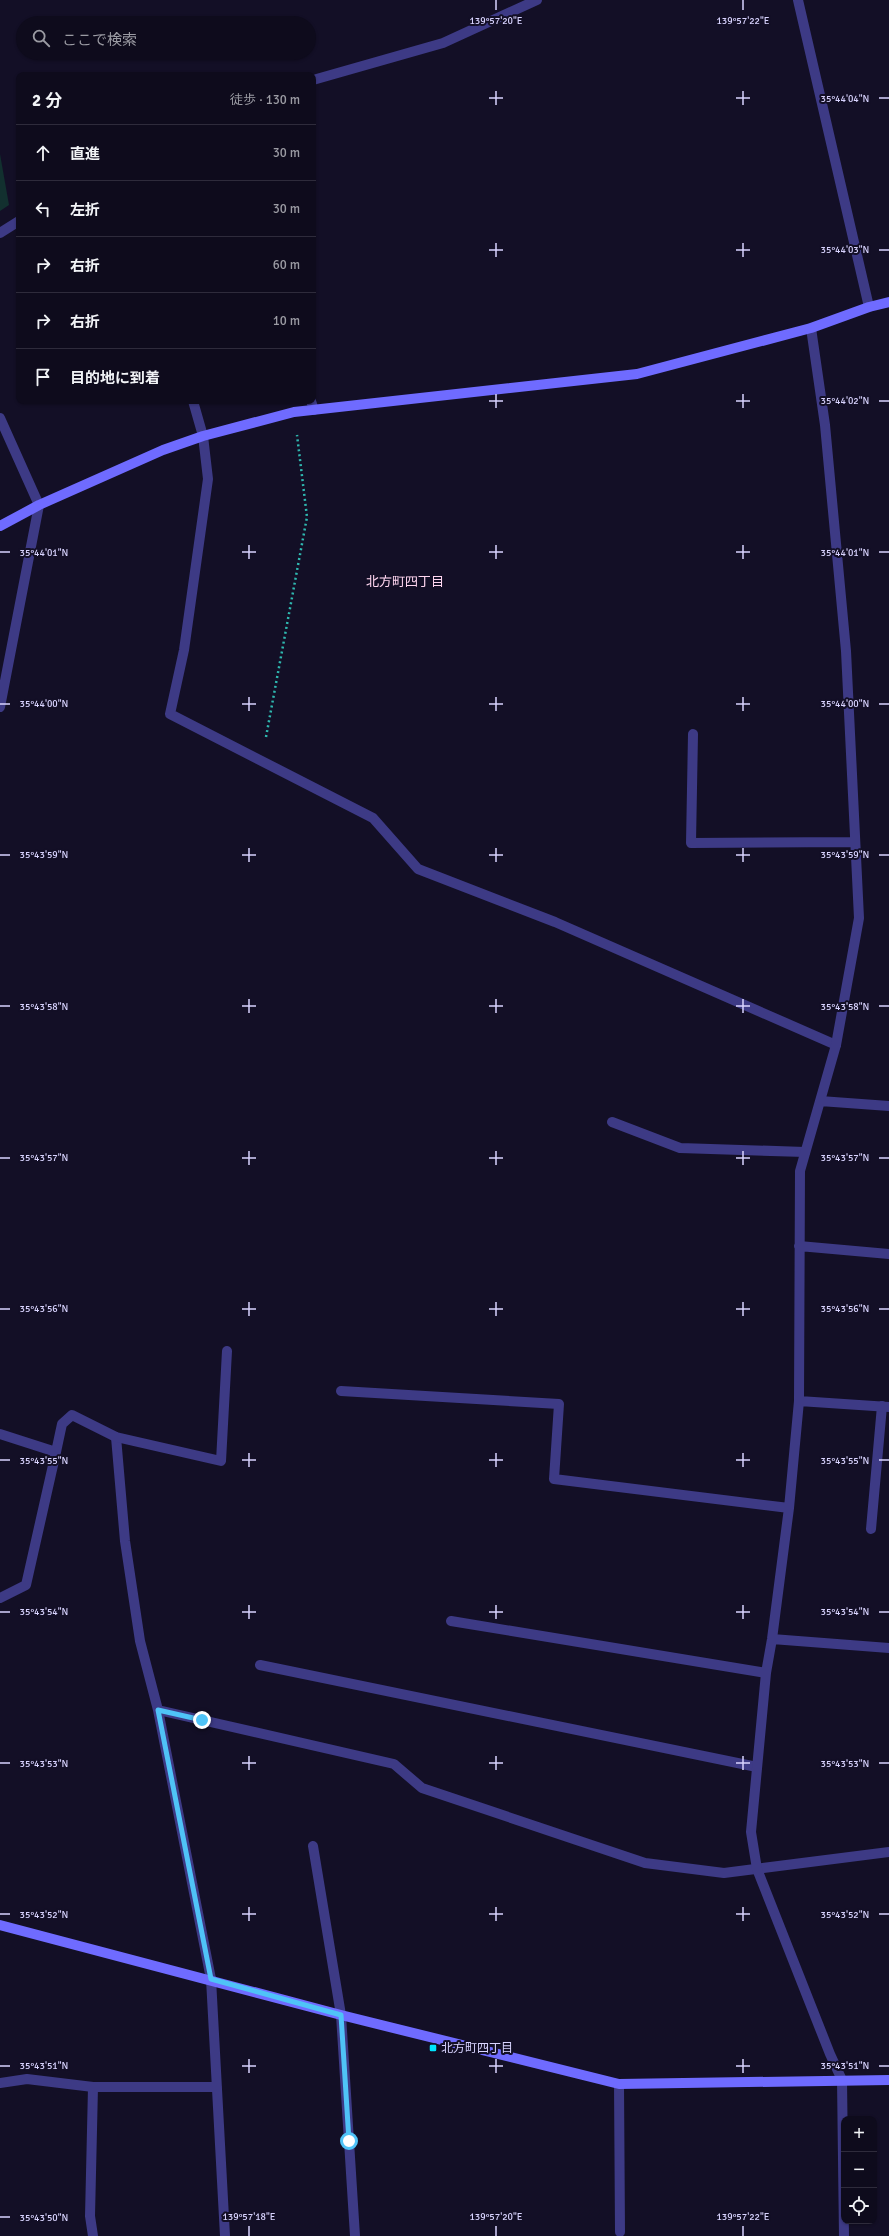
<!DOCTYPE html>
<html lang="ja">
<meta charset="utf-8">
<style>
:root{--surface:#0e0b1c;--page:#1c1929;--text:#f1f3f6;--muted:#9b9ba3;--line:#2e2b3b}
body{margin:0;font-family:Signika,"Noto Sans JP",sans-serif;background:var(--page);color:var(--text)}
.controls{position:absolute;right:12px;bottom:12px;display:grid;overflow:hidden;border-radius:8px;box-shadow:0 1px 3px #0004}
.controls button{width:36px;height:36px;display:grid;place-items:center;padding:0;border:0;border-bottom:1px solid var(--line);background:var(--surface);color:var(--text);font:20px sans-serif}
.stop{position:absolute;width:12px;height:12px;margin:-9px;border:3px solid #4fc3f7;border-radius:50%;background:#fff}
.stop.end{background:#4fc3f7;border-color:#fff;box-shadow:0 1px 4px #0008}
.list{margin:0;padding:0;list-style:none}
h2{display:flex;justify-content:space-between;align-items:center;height:52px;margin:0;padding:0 16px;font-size:17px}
h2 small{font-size:13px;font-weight:400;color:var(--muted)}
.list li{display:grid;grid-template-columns:26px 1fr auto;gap:12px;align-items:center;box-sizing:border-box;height:56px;padding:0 16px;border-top:1px solid var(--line)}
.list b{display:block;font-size:15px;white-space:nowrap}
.list em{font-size:13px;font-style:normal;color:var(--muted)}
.icon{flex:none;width:22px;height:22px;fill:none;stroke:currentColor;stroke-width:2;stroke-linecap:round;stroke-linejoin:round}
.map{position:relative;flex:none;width:889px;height:2236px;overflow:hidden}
.search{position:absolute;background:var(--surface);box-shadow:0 1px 3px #0004;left:16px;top:16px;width:300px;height:44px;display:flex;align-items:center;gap:10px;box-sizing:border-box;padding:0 14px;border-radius:22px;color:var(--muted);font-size:15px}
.panel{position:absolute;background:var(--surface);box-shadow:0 1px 3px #0004;left:16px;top:72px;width:300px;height:332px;border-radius:8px}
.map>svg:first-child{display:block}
.green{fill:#12302f}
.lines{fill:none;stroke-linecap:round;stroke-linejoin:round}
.path{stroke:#2fb8b0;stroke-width:2.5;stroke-dasharray:2 3;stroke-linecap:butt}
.lane{stroke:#3d3a85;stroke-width:10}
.street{stroke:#3d3a85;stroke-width:10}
.secondary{stroke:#6f6bff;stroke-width:10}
.route{stroke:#4fc3f7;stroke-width:5}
.ticks{fill:none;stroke:#d9d4ff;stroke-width:1.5}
.poi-dot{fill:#00e5ff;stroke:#130f26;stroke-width:1.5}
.labels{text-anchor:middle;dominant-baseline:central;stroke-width:4;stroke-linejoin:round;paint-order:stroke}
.poi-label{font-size:12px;fill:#d9d4ff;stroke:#130f26;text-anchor:start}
.neighbourhood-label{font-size:13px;fill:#ffd6f0;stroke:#130f26}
.ticks-label{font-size:10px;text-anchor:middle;fill:#d9d4ff;stroke:#130f26;stroke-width:4;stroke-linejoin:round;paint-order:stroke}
</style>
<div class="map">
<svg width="889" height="2236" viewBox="0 0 889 2236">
<rect width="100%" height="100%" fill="#130f26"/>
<path class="green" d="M0,154L9,205L0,211Z"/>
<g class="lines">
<path class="path" d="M266,737L307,517L297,435"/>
<path class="lane" d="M798,0L869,307
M313,80L443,43L537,0
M193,401L203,436L208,479L184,650L170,714L373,818L418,869L555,922L836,1045
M0,707L39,505
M612,1122L680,1148L805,1152
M116,1437L125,1541L140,1641L158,1710L211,1979
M871,1529L882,1406
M260,1665L757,1767
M158,1710L394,1764L422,1788L645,1863L724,1873L889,1852
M313,1846L341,2015
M619,2084L620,2232"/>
<path class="street" d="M0,233L19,221
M811,328L825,425L846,651L859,918L836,1045L800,1171L799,1401L789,1508L772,1639L766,1673L751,1832L757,1869L830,2054L842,2080L844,2236
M311,401L314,410
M0,418L39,505
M693,734L691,843L855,842
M820,1101L889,1106
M799,1246L889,1254
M341,1391L559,1404L554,1479L789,1508
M799,1401L889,1407
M0,1434L56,1452L62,1424L72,1415L116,1437L221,1461L227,1351
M0,1598L26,1585L56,1452
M451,1621L766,1673
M772,1639L889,1648
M211,1979L225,2236
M341,2015L355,2236
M0,2083L27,2079L93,2087H217
M93,2236L90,2216L93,2087"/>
<path class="secondary" d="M0,526L39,505L163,450L203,436L294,412L637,374L811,328L869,307L889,302
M0,1925L341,2015L619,2084L889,2080"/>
</g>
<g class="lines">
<path class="route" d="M202,1720L158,1710L211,1979L341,2015L349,2141"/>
</g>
<path class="ticks" d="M496,0V10M743,0V10M496,91V105M743,91V105M489,98H503M736,98H750M879,98H889M496,243V257M743,243V257M489,250H503M736,250H750M879,250H889M496,394V408M743,394V408M489,401H503M736,401H750M879,401H889M249,545V559M496,545V559M743,545V559M0,552H10M242,552H256M489,552H503M736,552H750M879,552H889M249,697V711M496,697V711M743,697V711M0,704H10M242,704H256M489,704H503M736,704H750M879,704H889M249,848V862M496,848V862M743,848V862M0,855H10M242,855H256M489,855H503M736,855H750M879,855H889M249,999V1013M496,999V1013M743,999V1013M0,1006H10M242,1006H256M489,1006H503M736,1006H750M879,1006H889M249,1151V1165M496,1151V1165M743,1151V1165M0,1158H10M242,1158H256M489,1158H503M736,1158H750M879,1158H889M249,1302V1316M496,1302V1316M743,1302V1316M0,1309H10M242,1309H256M489,1309H503M736,1309H750M879,1309H889M249,1453V1467M496,1453V1467M743,1453V1467M0,1460H10M242,1460H256M489,1460H503M736,1460H750M879,1460H889M249,1605V1619M496,1605V1619M743,1605V1619M0,1612H10M242,1612H256M489,1612H503M736,1612H750M879,1612H889M249,1756V1770M496,1756V1770M743,1756V1770M0,1763H10M242,1763H256M489,1763H503M736,1763H750M879,1763H889M249,1907V1921M496,1907V1921M743,1907V1921M0,1914H10M242,1914H256M489,1914H503M736,1914H750M879,1914H889M249,2059V2073M496,2059V2073M743,2059V2073M0,2066H10M242,2066H256M489,2066H503M736,2066H750M879,2066H889M0,2217H10M249,2226V2236M496,2226V2236M743,2226V2236"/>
<rect class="poi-dot" x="429" y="2044" width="8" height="8" rx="2"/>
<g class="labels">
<g class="poi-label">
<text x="441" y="2048">北方町四丁目</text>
</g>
<g class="neighbourhood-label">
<text x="405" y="582">北方町四丁目</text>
</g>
</g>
<g class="ticks-label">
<text x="496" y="24">139°57'20"E</text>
<text x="743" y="24">139°57'22"E</text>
<text x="845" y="102">35°44'04"N</text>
<text x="845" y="253">35°44'03"N</text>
<text x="845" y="404">35°44'02"N</text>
<text x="44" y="556">35°44'01"N</text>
<text x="845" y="556">35°44'01"N</text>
<text x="44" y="707">35°44'00"N</text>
<text x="845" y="707">35°44'00"N</text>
<text x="44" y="858">35°43'59"N</text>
<text x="845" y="858">35°43'59"N</text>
<text x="44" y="1010">35°43'58"N</text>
<text x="845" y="1010">35°43'58"N</text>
<text x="44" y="1161">35°43'57"N</text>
<text x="845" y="1161">35°43'57"N</text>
<text x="44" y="1312">35°43'56"N</text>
<text x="845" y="1312">35°43'56"N</text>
<text x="44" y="1464">35°43'55"N</text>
<text x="845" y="1464">35°43'55"N</text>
<text x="44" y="1615">35°43'54"N</text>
<text x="845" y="1615">35°43'54"N</text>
<text x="44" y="1767">35°43'53"N</text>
<text x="845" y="1767">35°43'53"N</text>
<text x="44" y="1918">35°43'52"N</text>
<text x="845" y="1918">35°43'52"N</text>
<text x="44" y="2069">35°43'51"N</text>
<text x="845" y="2069">35°43'51"N</text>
<text x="249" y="2220">139°57'18"E</text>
<text x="496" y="2220">139°57'20"E</text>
<text x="743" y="2220">139°57'22"E</text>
<text x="44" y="2221">35°43'50"N</text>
</g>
</svg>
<div class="controls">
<button>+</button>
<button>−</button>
<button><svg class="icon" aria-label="locate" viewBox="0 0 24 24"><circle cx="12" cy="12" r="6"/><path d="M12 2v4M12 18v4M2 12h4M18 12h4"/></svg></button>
</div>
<div class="stop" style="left:349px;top:2141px"></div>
<div class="stop end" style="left:202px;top:1720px"></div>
<div class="search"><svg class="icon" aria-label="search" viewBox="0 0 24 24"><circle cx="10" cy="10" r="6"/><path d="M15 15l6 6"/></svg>ここで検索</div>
<section class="panel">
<h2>2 分<small>徒歩 · 130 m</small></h2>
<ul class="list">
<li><svg class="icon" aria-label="ahead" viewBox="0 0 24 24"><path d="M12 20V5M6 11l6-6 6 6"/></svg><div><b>直進</b></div><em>30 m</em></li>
<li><svg class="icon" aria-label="left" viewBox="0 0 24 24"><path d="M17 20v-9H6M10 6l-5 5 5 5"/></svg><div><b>左折</b></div><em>30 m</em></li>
<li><svg class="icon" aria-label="right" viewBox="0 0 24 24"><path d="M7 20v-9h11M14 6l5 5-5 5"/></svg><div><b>右折</b></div><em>60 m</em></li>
<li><svg class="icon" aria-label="right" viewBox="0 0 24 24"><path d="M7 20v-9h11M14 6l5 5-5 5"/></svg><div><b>右折</b></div><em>10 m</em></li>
<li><svg class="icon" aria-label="arrive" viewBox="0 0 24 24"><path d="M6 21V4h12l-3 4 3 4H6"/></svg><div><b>目的地に到着</b></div></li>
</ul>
</section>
</div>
